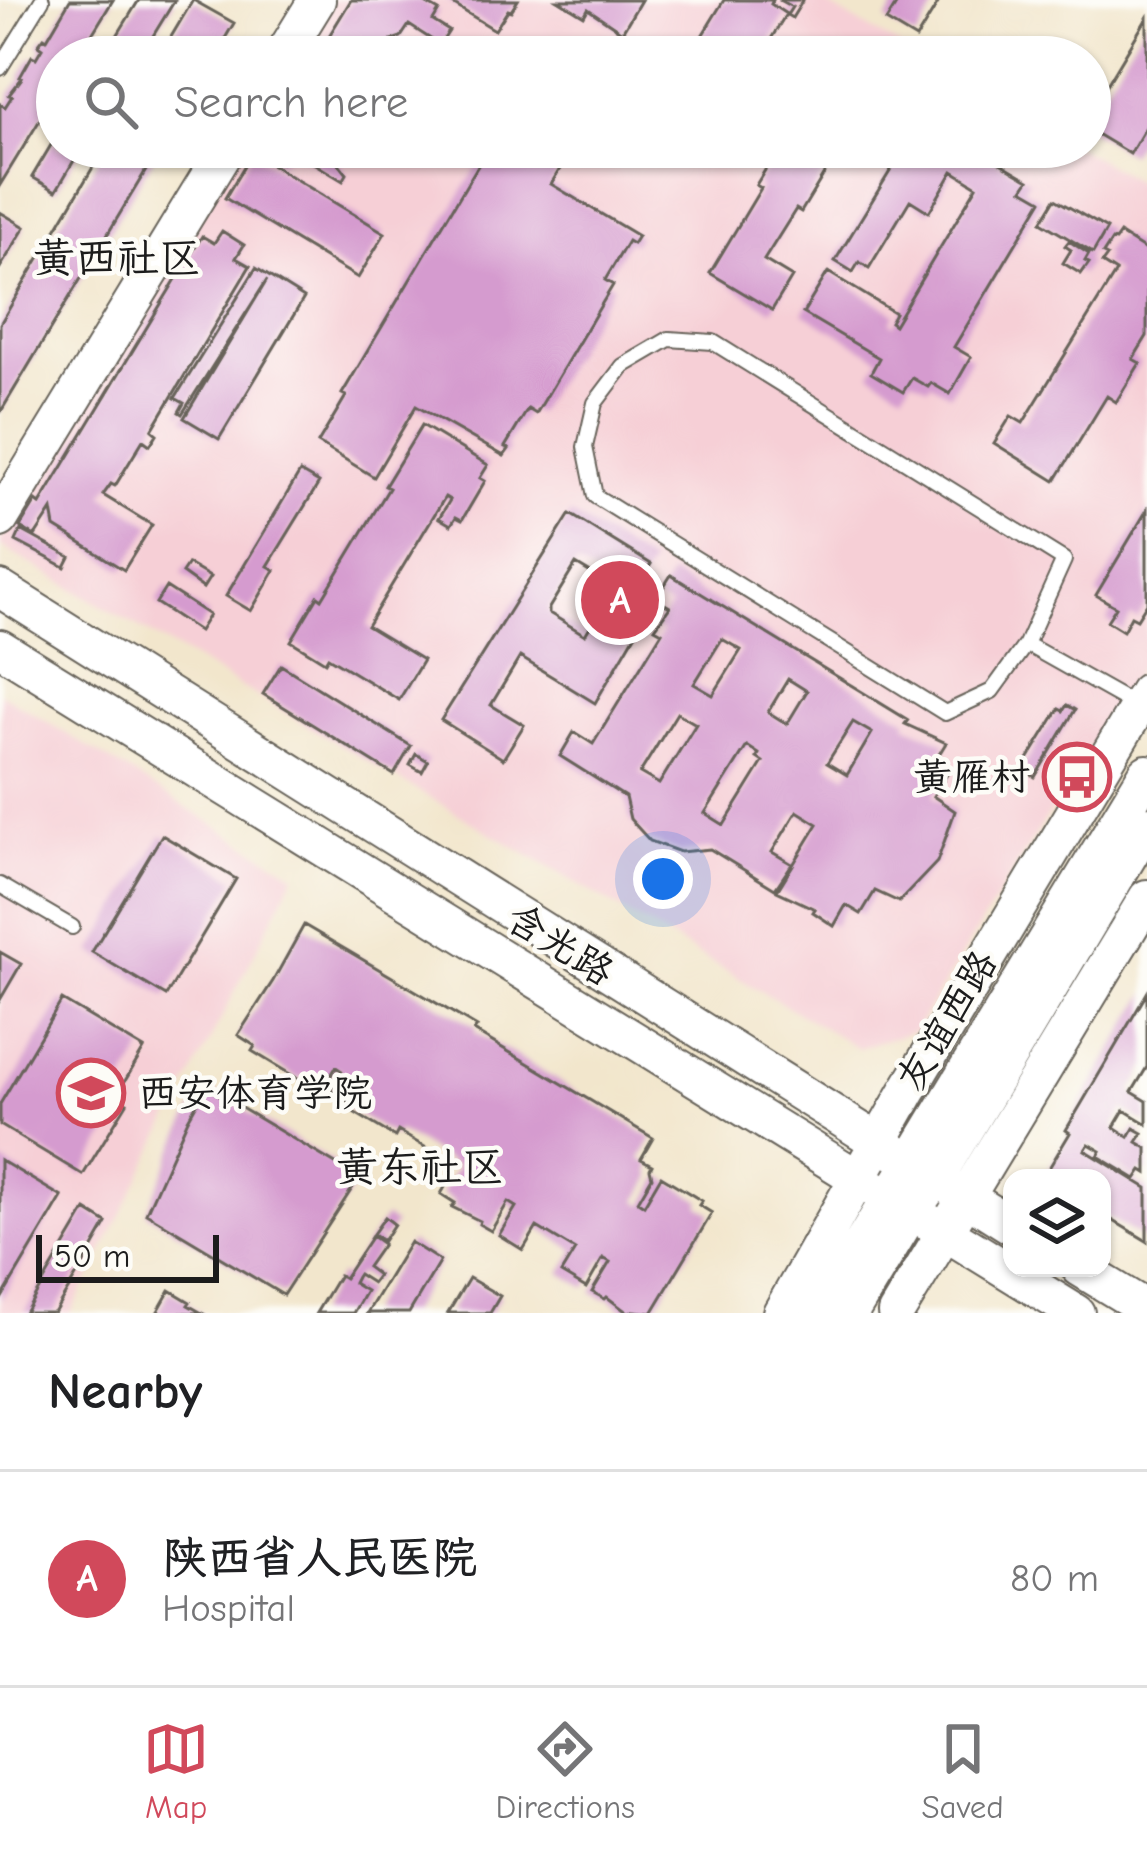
<!DOCTYPE html>
<meta charset="utf-8">
<style>
:root{--surface:#fff;--page:#f6f6f6;--text:#202124;--muted:#757577;--line:#e0e0e0;--accent:#d1495b}
body{margin:0;font-family:"Comic Neue","LXGW WenKai TC",sans-serif;background:var(--page);color:var(--text)}
.controls{position:absolute;right:36px;bottom:36px;display:grid;overflow:hidden;border-radius:24px;box-shadow:0 3px 9px #0004}
.controls button{width:108px;height:108px;display:grid;place-items:center;padding:0;border:0;border-bottom:3px solid var(--line);background:var(--surface);color:var(--text);font:60px sans-serif}
.scale{position:absolute;left:36px;bottom:30px;width:183px;box-sizing:border-box;padding-left:12px;border:6px solid #1c1c1c;border-top:0;font-size:33px;line-height:42px;white-space:nowrap;color:#1c1c1c;-webkit-text-stroke:9px #fdfcf7;paint-order:stroke}
.you{position:absolute;left:663px;top:879px;width:42px;height:42px;margin:-30px;border:9px solid #fff;border-radius:50%;background:#1a73e8;box-shadow:0 0 0 18px #1a73e833}
.badge{display:grid;place-items:center;width:78px;height:78px;border-radius:50%;background:var(--accent);color:#fff;font-size:39px;font-weight:700}
.pin{position:absolute;translate:-50% -50%;border:6px solid #fff;box-shadow:0 3px 12px #0006}
.list{margin:0;padding:0;list-style:none}
h2{display:flex;justify-content:space-between;align-items:center;height:156px;margin:0;padding:0 48px;font-size:51px}
h2 small{font-size:39px;font-weight:400;color:var(--muted)}
.list li{display:grid;grid-template-columns:78px 1fr auto;gap:36px;align-items:center;box-sizing:border-box;height:216px;padding:0 48px;border-top:3px solid var(--line)}
.list b{display:block;font-size:45px;white-space:nowrap}
.list p{margin:0;font-size:39px;white-space:nowrap;color:var(--muted)}
.list em{font-size:39px;font-style:normal;color:var(--muted)}
.icon{flex:none;width:66px;height:66px;fill:none;stroke:currentColor;stroke-width:2;stroke-linecap:round;stroke-linejoin:round}
.map{position:relative;flex:none;width:1147px;height:1313px;overflow:hidden}
.search{position:absolute;background:var(--surface);box-shadow:0 3px 9px #0004;left:36px;right:36px;top:36px;height:132px;display:flex;align-items:center;gap:30px;box-sizing:border-box;padding:0 42px;border-radius:66px;color:var(--muted);font-size:45px}
.sheet{height:372px;background:var(--surface)}
nav{display:flex;justify-content:space-around;align-items:center;box-sizing:border-box;height:168px;border-top:3px solid var(--line);background:var(--surface);font-size:33px;color:var(--muted)}
nav a{display:grid;justify-items:center;gap:6px}
nav .on{color:var(--accent)}
.map>svg:first-child{display:block}
.built{fill:#f6cfd6}
.building{fill:#d59bcf;fill-rule:evenodd}
.lines{fill:none;stroke-linecap:round;stroke-linejoin:round}
.lane-casing{stroke:#67635a;stroke-width:18}
.secondary-casing{stroke:#67635a;stroke-width:40}
.lane{stroke:#fff;stroke-width:14}
.secondary{stroke:#fff;stroke-width:36}
.labels{text-anchor:middle;dominant-baseline:central;stroke-width:9;stroke-linejoin:round;paint-order:stroke}
.poi-label{font-size:39px;fill:#1c1c1c;stroke:#fdfcf7;text-anchor:end}
.street-label{font-size:39px;fill:#1c1c1c;stroke:#fdfcf7}
.neighbourhood-label{font-size:42px;fill:#1c1c1c;stroke:#fdfcf7}
</style>
<div class="map">
<svg width="1147" height="1313" viewBox="0 0 1147 1313">
<rect width="100%" height="100%" fill="#fdfcf7"/>
<filter id="ink" filterUnits="userSpaceOnUse"><feTurbulence type="fractalNoise" baseFrequency=".00833" numOctaves="2"/><feDisplacementMap in="SourceGraphic" scale="24" xChannelSelector="R" yChannelSelector="G"/><feConvolveMatrix kernelMatrix="1 2 1 2 8 2 1 2 1" color-interpolation-filters="sRGB"/></filter>
<filter id="wash" filterUnits="userSpaceOnUse"><feTurbulence type="fractalNoise" baseFrequency=".004" numOctaves="4" result="noise"/><feDisplacementMap in="SourceGraphic" scale="48" xChannelSelector="R" yChannelSelector="G"/><feGaussianBlur stdDeviation="2.7" result="paint"/><feColorMatrix in="noise" values="0 0 0 0 0 0 0 0 0 0 0 0 0 0 0 0 0 1.4 0 .05"/><feComposite in="paint" operator="in"/></filter>
<g filter="url(#wash)">
<rect width="100%" height="100%" fill="#f2e6cc"/>
<path class="built" d="M328,0H818L919,57H294Z
M239,147H1077L1147,187V655L915,1031L858,1048L0,546V542Z
M0,693L295,874L71,1313H0Z"/>
<g id="blocks">
<path class="building" d="M70,0H113L78,57H57V92L0,185V104L5,107L12,96L9,95L22,78L20,77L32,56L36,58L42,48L38,45L44,37L47,39Z
M139,0H175L140,57H104Z
M193,0L234,23L214,57H159Z
M351,0H420L439,11L433,21L449,31L440,45L409,25L401,37L392,40L382,57H316Z
M446,0H518L511,11L508,10L495,30Z
M558,0H641L622,32L588,9L584,16Z
M724,0H773L771,4L786,14L760,57H689Z
M779,0H803L792,18L787,15L792,7Z
M899,0H940L916,39L886,21Z
M1147,18V125L1130,154L1090,130V113Z
M57,135V147H82L56,191L32,177Z
M105,147H160L0,413V324Z
M262,147H326L347,174L343,181L290,149L281,163L260,150Z
M489,147H573L551,184L638,236L633,244L628,241L605,280L613,285L536,414L528,409L505,447L509,449L504,456L416,406L374,477L318,443L346,396L342,394Z
M779,147H833L824,161L830,164L801,212L796,209L764,260L792,277L772,310L710,273L761,188L756,185Z
M905,147H973L1029,180L1023,189L1042,200L954,347L971,357L950,394L931,383L928,387L912,378L903,392L871,373L879,358L803,313L828,272L895,313L890,322L894,325L977,186L953,171L929,212L910,200L869,268L859,262L853,272L835,261Z
M252,153L385,233L358,278L225,198Z
M1055,199L1107,229L1093,253L1041,222Z
M0,212L25,227L0,268Z
M222,231L244,245L236,258L250,266L152,430L157,434L150,445L143,440L115,486L111,484L103,495L152,525L124,570L55,527L52,510L35,536L20,527L36,501L40,504L202,236L214,243Z
M1120,234L1147,251V336L1133,359L1140,363L1116,402L1107,396L1055,481L994,443L1011,416L1023,423L1116,272L1102,263L1107,256L1103,254L1112,240L1115,241Z
M1069,241L1089,254L1085,261L1089,263L1081,274L1063,263L1071,250L1065,246Z
M256,268L304,298L219,439L184,418L267,280L182,414L179,412L184,403L175,398Z
M422,425L488,465L480,478L485,481L462,520L456,517L451,525L439,518L450,500L445,497L367,626L423,660L399,700L328,657L325,662L291,641L318,596L322,599L389,488L385,486Z
M300,472L319,483L268,566L275,570L251,611L226,596Z
M1147,510V603L1137,619L1131,616L1123,631L1107,621L1116,607L1096,595Z
M570,514L651,564L631,597L607,583L604,588L596,583L599,578L576,564L549,608V613L585,635L597,615L603,619L619,592L627,597L620,610L622,618L639,628L595,703L520,657L491,705L524,725L503,759L441,720Z
M21,530L70,557L65,567L16,541Z
M188,564L210,577L203,588L182,573Z
M671,575L908,720L905,724L946,743L933,764L948,773L933,796L955,811L954,814L937,862L899,902L875,891L861,914L846,905L834,926L813,912L815,909L777,891L818,824L797,811L772,852L792,864L775,889L710,849L680,852L650,841L630,819L625,797L560,756L574,732L593,744L662,632L655,628L670,607L656,599ZM722,639L741,650L713,695L694,684ZM788,679L807,691L787,724L768,712ZM677,713L696,724L659,784L640,773ZM853,722L872,733L847,775L827,763ZM747,746L759,754L757,758L763,762L724,825L705,813Z
M166,587L209,615L199,631L156,603Z
M281,665L411,746L394,775L263,694Z
M1067,705L1075,710L1035,777L1022,769L1059,709L1063,711Z
M416,754L428,761L422,772L410,765Z
M162,835L236,879L166,996L92,952Z
M304,925L477,1027L474,1031L653,1138L641,1159L652,1165L650,1169L652,1177L638,1201L644,1205L661,1176L702,1201L699,1205L712,1213L652,1313L635,1311L628,1313L607,1297L605,1299L592,1292L610,1262L603,1258L586,1288L561,1273L575,1250L537,1227L523,1250L499,1235L516,1207L508,1202L491,1231L479,1224L480,1221L452,1207L455,1203L441,1194L457,1166L398,1131L395,1137L347,1108L351,1103L330,1090L342,1071L336,1067L324,1087L304,1075L300,1080L252,1051L255,1046L238,1035L273,981Z
M0,952L21,964L0,1000Z
M1147,993V1067L1132,1092L1147,1101V1124L1124,1110L1114,1127L1129,1137L1134,1128L1143,1133L1137,1142L1147,1148V1173L1142,1170L1136,1179L1098,1156L1101,1151L1089,1144L1085,1150L1147,1188V1241L1102,1214V1178H1043L1070,1133L1066,1130Z
M62,1000L144,1049L116,1096L127,1103L83,1175L0,1125V1104Z
M206,1087L359,1178L283,1295L146,1213L188,1119Z
M0,1160L62,1197L0,1301Z
M86,1210L107,1223L83,1265L54,1313H25Z
M385,1217L394,1224L383,1241L373,1234Z
M372,1236L383,1244L367,1267L378,1275L372,1283L358,1274L356,1277L353,1283L366,1291L353,1313H316L339,1275L344,1278Z
M410,1242L440,1261L409,1313H367Z
M469,1278L500,1296L490,1313H448Z
M170,1290L190,1302L188,1305L202,1313H157Z"/>
</g>
</g>
<g filter="url(#ink)">
<use href="#blocks" fill-opacity="0" stroke="#67635a" stroke-width="3"/>
<g class="lines">
<defs>
<path id="lane" d="M0,68L42,0
M1026,644L992,691L945,713L595,496L585,447L595,403L623,366L669,339L713,342L1064,560L1026,644L1138,707
M0,885L72,927"/>
<path id="secondary" d="M282,57L317,0
M0,519L227,147
M0,589L1012,1226
M0,648L1076,1313
M1080,1268L1147,1309
M781,1313L907,1092L1147,692
M820,1313L1147,773
M850,1313L912,1210L935,1179L1147,825
M896,1313L1147,898"/>
</defs>
<use href="#lane" class="lane-casing"/>
<use href="#secondary" class="secondary-casing"/>
<use href="#lane" class="lane"/>
<use href="#secondary" class="secondary"/>
</g>
</g>
<defs>
<symbol id="bus-ring" viewBox="-11 -11 22 22"><circle r="9.5" fill="#fdfcf7" stroke="#d1495b" stroke-width="1.5"/><path d="M-5-6H5V4H4V6H2V4H-2V6H-4V4H-5ZM-3.5-4V0h7V-4ZM-3.5 1.2v1.5H-2V1.2ZM2 1.2v1.5H3.5V1.2Z" fill="#d1495b"/></symbol>
<symbol id="university-ring" viewBox="-11 -11 22 22"><circle r="9.5" fill="#fdfcf7" stroke="#d1495b" stroke-width="1.5"/><path d="M0-5L7-2L0 1L-7-2ZM-4 1L0 2.5L4 1V4Q0 6-4 4Z" fill="#d1495b"/></symbol>
</defs>
<g fill-rule="evenodd">
<use href="#bus-ring" x="1039" y="739" width="76" height="76"/>
<use href="#university-ring" x="53" y="1055" width="76" height="76"/>
</g>
<g class="labels">
<g class="poi-label">
<text x="1030" y="777">黄雁村</text>
<text x="138" y="1093" text-anchor="start">西安体育学院</text>
</g>
<g class="street-label">
<text transform="translate(560 945) rotate(32)">含光路</text>
<text transform="translate(947 1021) rotate(-59)">友谊西路</text>
</g>
<g class="neighbourhood-label">
<text x="117" y="258">黄西社区</text>
<text x="420" y="1167">黄东社区</text>
</g>
</g>
</svg>
<div class="controls">
<button><svg class="icon" aria-label="layers" viewBox="0 0 24 24"><path d="M12 4l9 5-9 5-9-5zM3 14l9 5 9-5"/></svg></button>
</div>
<div class="scale">50 m</div>
<div class="you"></div>
<div class="pin badge" style="left:620px;top:600px">A</div>
<div class="search"><svg class="icon" aria-label="search" viewBox="0 0 24 24"><circle cx="10" cy="10" r="6"/><path d="M15 15l6 6"/></svg>Search here</div>
</div>
<section class="sheet">
<h2>Nearby<small></small></h2>
<ul class="list">
<li><span class="badge">A</span><div><b>陕西省人民医院</b><p>Hospital</p></div><em>80 m</em></li>
</ul>
</section>
<nav>
<a class="on"><svg class="icon" aria-label="map" viewBox="0 0 24 24"><path d="M3 6l6-2 6 2 6-2v14l-6 2-6-2-6 2zM9 4v14M15 6v14"/></svg>Map</a>
<a><svg class="icon" aria-label="directions" viewBox="0 0 24 24"><path d="M12 3l9 9-9 9-9-9zM9 14v-3h6M13 9l2 2-2 2"/></svg>Directions</a>
<a><svg class="icon" aria-label="saved" viewBox="0 0 24 24"><path d="M7 4h10v16l-5-4-5 4z"/></svg>Saved</a>
</nav>
